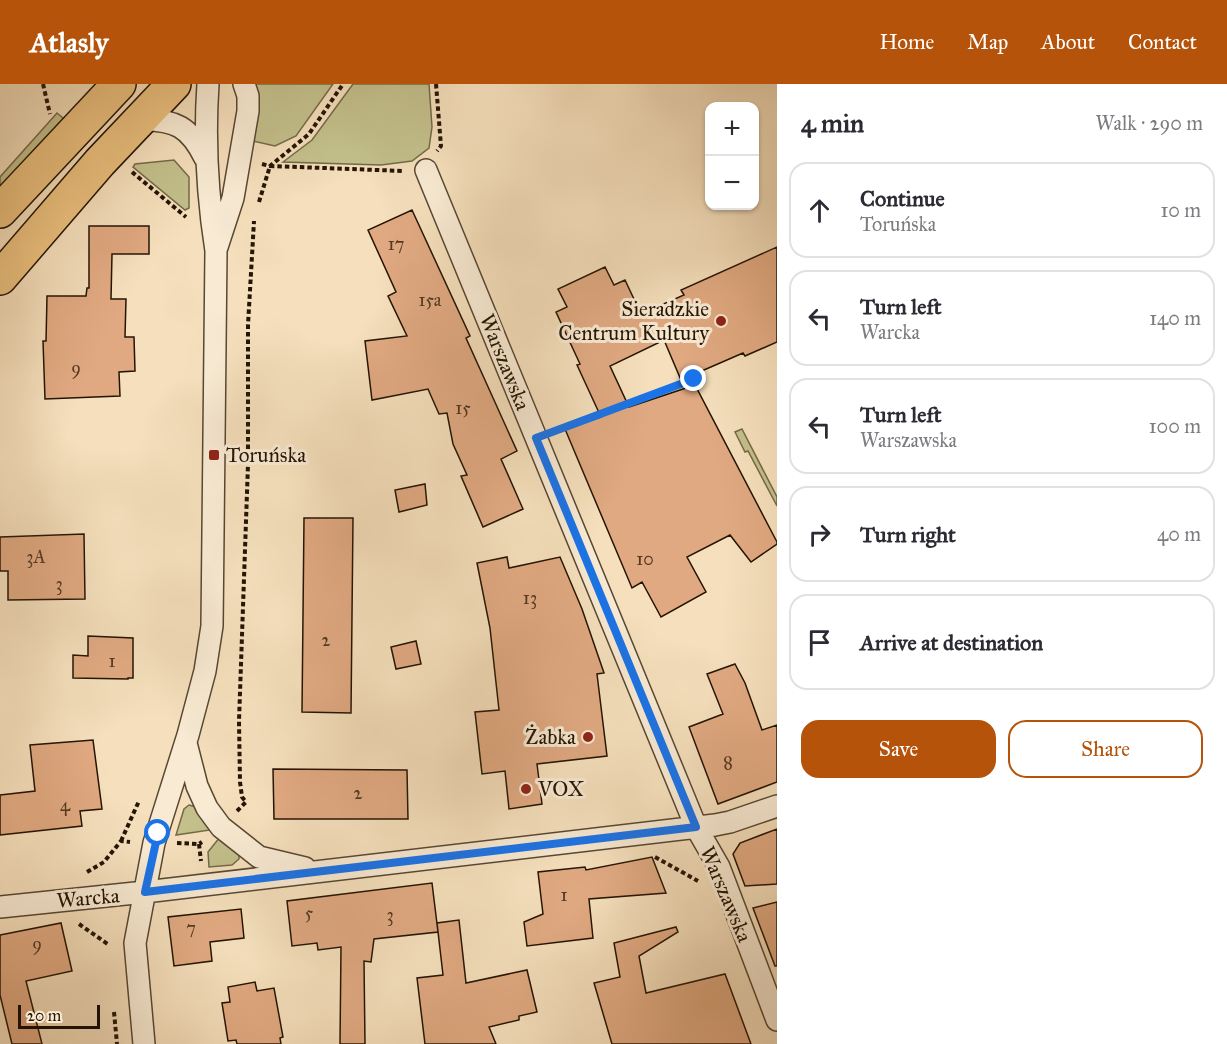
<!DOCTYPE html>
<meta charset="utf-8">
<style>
:root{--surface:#fff;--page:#f7f7f7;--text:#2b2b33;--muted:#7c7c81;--line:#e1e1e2;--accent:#b45309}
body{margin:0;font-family:"IM FELL Great Primer",serif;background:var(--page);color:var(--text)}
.controls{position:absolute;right:18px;top:18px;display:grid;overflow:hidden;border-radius:12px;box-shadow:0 2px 4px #0004}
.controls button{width:54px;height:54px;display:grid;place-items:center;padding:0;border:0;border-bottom:2px solid var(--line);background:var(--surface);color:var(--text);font:30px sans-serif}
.scale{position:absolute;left:18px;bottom:15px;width:82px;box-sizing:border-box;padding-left:6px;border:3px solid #241404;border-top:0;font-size:16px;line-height:21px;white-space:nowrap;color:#241404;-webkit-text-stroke:4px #f8ead3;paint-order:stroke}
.stop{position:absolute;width:18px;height:18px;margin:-14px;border:4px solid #1a73e8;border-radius:50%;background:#fff}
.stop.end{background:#1a73e8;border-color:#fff;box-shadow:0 2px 6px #0008}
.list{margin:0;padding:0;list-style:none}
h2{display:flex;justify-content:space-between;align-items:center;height:78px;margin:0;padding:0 24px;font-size:26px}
h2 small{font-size:20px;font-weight:400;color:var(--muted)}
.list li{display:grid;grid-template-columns:39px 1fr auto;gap:18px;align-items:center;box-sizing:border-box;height:96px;margin:0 12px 12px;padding:0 12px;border:2px solid var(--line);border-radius:18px}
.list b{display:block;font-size:22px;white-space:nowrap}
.list p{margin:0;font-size:20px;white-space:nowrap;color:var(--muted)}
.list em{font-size:20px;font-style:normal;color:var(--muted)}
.actions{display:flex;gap:12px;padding:18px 24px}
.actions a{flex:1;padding:14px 0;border:2px solid var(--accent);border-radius:18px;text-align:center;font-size:21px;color:var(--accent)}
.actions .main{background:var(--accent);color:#fff}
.icon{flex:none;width:33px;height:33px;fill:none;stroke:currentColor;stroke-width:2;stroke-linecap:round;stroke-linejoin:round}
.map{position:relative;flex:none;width:777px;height:960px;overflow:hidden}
header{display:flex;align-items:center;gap:36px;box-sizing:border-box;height:84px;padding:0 30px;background:var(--accent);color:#fff}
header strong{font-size:28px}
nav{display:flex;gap:33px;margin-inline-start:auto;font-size:21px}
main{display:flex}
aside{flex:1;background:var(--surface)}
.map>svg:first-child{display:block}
.green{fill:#c3c08c;stroke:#746a48;stroke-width:1.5}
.building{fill:#e0a981;stroke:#241404;stroke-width:1.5}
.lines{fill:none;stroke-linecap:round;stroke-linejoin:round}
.street-casing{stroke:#584732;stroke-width:24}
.primary-casing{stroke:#241404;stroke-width:36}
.path{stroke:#241404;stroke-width:4;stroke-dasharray:4.5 3;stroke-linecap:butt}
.street{stroke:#f8ead3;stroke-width:21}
.primary{stroke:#eac07e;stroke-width:33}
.route{stroke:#1a73e8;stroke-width:8}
.poi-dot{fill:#8f2418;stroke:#f8ead3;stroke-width:2}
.labels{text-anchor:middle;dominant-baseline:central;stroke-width:6;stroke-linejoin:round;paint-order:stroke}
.number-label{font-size:18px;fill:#533923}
.poi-label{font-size:21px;fill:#241404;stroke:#f8ead3;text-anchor:end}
.street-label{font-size:21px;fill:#241404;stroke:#f8ead3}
</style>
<header>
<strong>Atlasly</strong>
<nav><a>Home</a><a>Map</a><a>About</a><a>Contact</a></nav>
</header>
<main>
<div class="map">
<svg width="777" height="960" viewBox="0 0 777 960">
<rect width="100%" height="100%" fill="#f5dfbc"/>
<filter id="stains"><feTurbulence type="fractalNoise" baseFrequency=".00333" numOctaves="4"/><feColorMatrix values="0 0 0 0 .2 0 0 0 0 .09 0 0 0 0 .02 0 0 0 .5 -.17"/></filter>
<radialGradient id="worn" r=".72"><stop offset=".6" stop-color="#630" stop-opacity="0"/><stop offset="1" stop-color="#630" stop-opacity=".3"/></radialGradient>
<path class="green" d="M255,0H333L296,52L275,62L253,57L259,18Z
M353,0H429L432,43L429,64L412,77L381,81L283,78L312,56Z
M57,29L69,39L0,117V93Z
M174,76L189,93V124L185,126L133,83L135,80Z
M742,345L777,413V422L748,367L745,368L735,348Z
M189,721L196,723L210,746L176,751L184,725Z
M220,753L239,769V775L232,781L209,783L208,768Z"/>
<path class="building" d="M412,126L470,252L466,254L517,367L501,375L523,425L483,443L461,392L467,391L453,360L447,329L439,330L428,305L372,316L365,257L407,252L388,212L396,208L368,146Z
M89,142H149V170H112L111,215H126L125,253H134L135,287L119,288L120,312L45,315L43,257H46L47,212H86L87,204H89Z
M777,163V258L745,272L743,269L681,296L664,256L610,282L629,323L695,301L777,458V460L751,478L730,451L687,473L706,508L661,533L642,498L632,504L565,345L601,333L577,281L580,280L556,228L567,223L558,205L605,183L614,201L625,196L641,230L684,211L681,206Z
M425,400L427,421L399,428L395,406Z
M304,434H353L351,629L302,628Z
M84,450L85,515L8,516V487H0V453Z
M507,473L509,484L560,473L582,525L604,589L597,590L607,672L537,680L542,720L509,725L505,687L482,690L475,628L499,626L490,544L477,479Z
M88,552L133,554V594H128V595L73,594V571L88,572Z
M416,557L421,580L396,585L391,563Z
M735,580L745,599L762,646L777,641V698L718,720L689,643L723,630L707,590Z
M93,656L102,725L80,727L82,742L0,751V711L35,707L30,661Z
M273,685L407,686L408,735H274Z
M777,745V800L745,802L733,770L740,759Z
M652,773L666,809L589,815L593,854L527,862L524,838L543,830L538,788L585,783L586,786Z
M432,799L438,848L374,855L371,878L364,877L365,960H340L341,863L318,866L317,859L292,862L287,817Z
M777,818V882H775L753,824Z
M241,825L244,854L210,858L212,877L174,882L168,833Z
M459,836L466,899L527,886L537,928L519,932V936L489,943L496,960H425L417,894L443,891L437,839Z
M61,839L72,887L26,897L42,960H12L0,911V851Z
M676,843L678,848L639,872L646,909L725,890L751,960H612L594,899L620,893L614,859Z
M255,898L257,907L274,904L283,953L280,954L281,960H237L236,956L228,957L222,919L230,918L228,903Z"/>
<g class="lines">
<defs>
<path id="street" d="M140,36C175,35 190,43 205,74
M426,86L685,716L696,743L719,783L777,936
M217,163L233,114L248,27V12L244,0
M186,659L197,702L207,724L221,743L259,773L305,784
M0,823L145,808L715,741L730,738L777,722
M144,960L135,859L154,759L188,651L205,587L212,542L216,167C207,109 204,58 208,0"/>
<path id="primary" d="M0,127L119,0
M0,194L100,78L174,0"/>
</defs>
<use href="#street" class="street-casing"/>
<use href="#primary" class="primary-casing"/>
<path class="path" d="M43,0L50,30
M436,0L441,62L437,67
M262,80L270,82L309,50L343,0
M132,88L186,133
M259,118L270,82L404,87
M559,345L694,295
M237,727L246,718L242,713L240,698L239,637L248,380V241L254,137
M121,757L139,717
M177,759L199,760L202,758
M199,760L201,777
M655,773L698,797
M87,788L104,778L121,757L130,758
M79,840L109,861
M114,928L117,960"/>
<use href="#street" class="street"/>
<use href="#primary" class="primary"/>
</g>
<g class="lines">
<path class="route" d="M158,749L145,808L696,743L536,354L694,295"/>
</g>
<g class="poi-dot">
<circle cx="721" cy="237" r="6"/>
<rect x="208" y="365" width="12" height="12" rx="3"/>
<circle cx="588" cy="653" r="6"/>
<circle cx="526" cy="705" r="6"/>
</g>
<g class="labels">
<g class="number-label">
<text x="396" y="160">17</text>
<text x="430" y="216">15a</text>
<text x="76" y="284">9</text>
<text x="463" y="324">15</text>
<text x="36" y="473">3A</text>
<text x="645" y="475">10</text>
<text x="59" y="500">3</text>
<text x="530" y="514">13</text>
<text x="326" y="556">2</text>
<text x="112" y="577">1</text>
<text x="728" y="679">8</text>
<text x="358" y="709">2</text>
<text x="65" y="721">4</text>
<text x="564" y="811">1</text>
<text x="309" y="829">5</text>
<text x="390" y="831">3</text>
<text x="191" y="844">7</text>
<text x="37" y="860">9</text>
</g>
<g class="poi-label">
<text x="709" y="225">Sieradzkie<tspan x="709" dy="24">Centrum Kultury</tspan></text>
<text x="226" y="371" text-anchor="start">Toruńska</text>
<text x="576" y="653">Żabka</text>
<text x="538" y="705" text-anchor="start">VOX</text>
</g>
<g class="street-label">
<text transform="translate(505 278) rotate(68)">Warszawska</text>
<text transform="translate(726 810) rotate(67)">Warszawska</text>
<text transform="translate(88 814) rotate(-5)">Warcka</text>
</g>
</g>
<rect width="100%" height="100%" filter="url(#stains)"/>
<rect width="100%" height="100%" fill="url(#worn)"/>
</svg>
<div class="controls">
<button>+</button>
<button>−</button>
</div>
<div class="scale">20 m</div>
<div class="stop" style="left:158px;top:749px"></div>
<div class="stop end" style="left:694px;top:295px"></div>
</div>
<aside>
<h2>4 min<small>Walk · 290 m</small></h2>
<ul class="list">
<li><svg class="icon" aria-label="ahead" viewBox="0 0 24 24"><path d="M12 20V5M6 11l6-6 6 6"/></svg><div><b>Continue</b><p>Toruńska</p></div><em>10 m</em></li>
<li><svg class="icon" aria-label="left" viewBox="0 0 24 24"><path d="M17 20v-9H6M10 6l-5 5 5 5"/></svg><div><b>Turn left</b><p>Warcka</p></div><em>140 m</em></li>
<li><svg class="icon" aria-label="left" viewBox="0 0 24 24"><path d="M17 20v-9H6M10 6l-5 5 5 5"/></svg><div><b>Turn left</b><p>Warszawska</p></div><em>100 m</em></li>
<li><svg class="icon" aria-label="right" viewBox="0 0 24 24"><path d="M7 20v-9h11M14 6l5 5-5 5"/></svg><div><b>Turn right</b></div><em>40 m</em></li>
<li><svg class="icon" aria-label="arrive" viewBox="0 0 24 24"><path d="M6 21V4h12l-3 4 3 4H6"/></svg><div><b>Arrive at destination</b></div></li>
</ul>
<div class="actions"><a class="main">Save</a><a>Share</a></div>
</aside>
</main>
